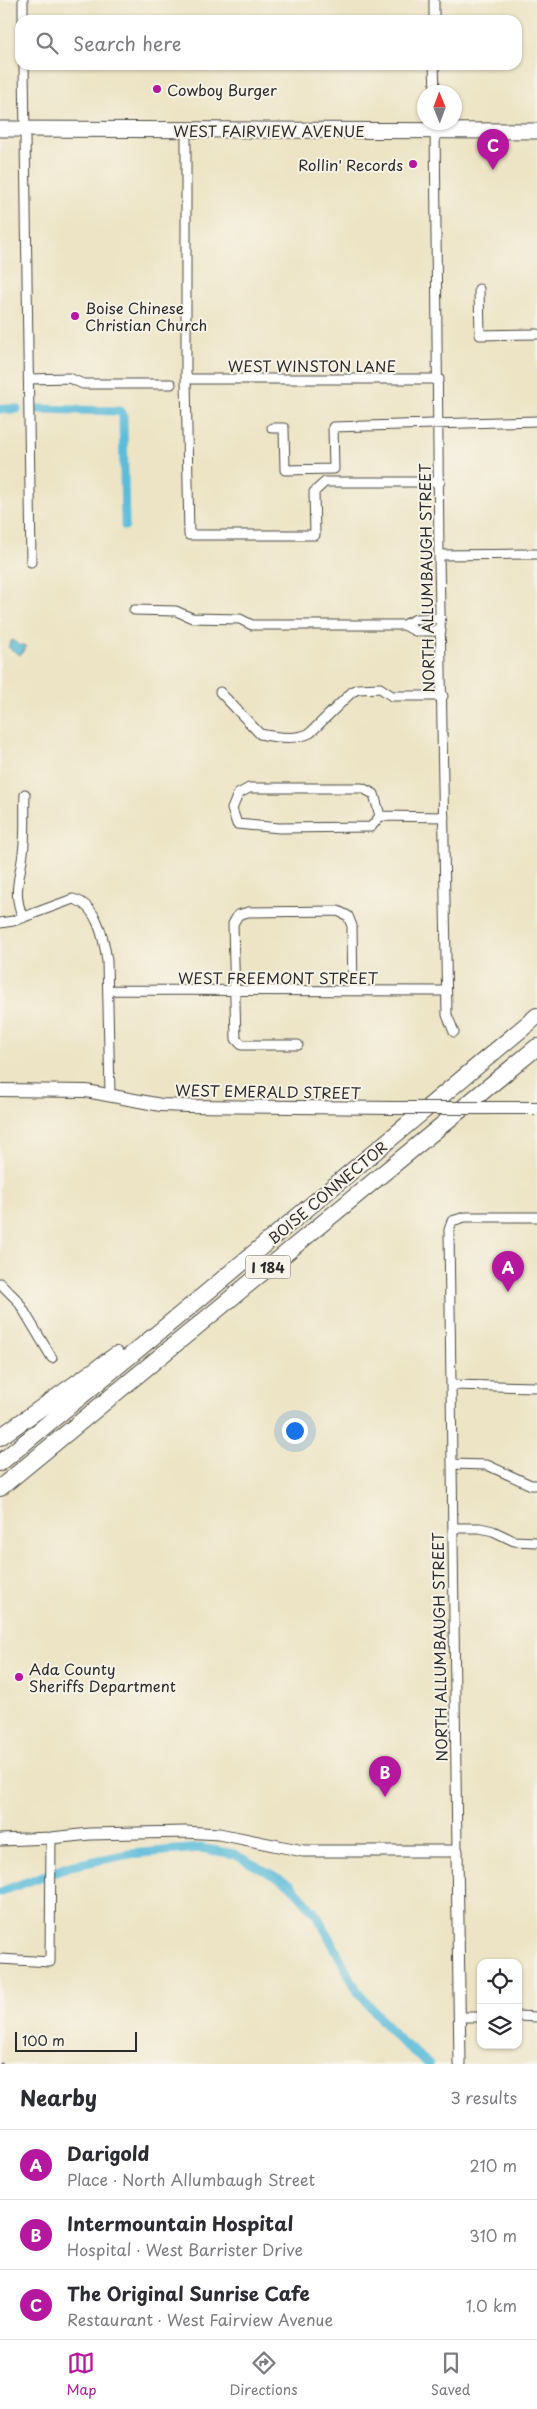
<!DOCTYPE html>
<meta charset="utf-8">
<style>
:root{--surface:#fff;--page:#f7f7f7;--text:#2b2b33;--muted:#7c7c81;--line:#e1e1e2;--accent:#b5179e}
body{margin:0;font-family:"Playpen Sans",sans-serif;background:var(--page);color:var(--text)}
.controls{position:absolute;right:15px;bottom:15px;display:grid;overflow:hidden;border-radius:10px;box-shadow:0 1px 4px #0004}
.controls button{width:45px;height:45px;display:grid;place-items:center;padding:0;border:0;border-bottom:1px solid var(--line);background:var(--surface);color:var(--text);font:25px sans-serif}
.compass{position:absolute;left:417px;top:85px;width:45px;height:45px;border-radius:50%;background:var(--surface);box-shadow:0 1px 4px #0004;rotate:359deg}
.scale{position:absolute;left:15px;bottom:12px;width:122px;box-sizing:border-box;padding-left:5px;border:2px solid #2b2b2b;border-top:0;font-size:14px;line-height:18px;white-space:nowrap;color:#2b2b2b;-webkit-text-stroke:4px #f7f3e8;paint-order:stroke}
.you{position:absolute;left:294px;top:1430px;width:18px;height:18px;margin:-12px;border:4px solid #fff;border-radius:50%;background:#1a73e8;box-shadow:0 0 0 8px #1a73e833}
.badge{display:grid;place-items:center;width:32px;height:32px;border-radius:50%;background:var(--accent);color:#fff;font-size:16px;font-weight:700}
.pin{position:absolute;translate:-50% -41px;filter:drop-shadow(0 1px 2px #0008)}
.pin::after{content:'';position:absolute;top:26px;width:18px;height:15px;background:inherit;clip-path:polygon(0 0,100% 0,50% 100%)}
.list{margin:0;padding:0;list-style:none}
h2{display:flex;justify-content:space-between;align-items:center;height:65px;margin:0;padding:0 20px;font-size:21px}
h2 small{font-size:16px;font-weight:400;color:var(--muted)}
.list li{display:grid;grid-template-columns:32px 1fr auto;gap:15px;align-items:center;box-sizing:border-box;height:70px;padding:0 20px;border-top:1px solid var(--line)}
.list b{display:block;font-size:19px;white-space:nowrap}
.list p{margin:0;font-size:16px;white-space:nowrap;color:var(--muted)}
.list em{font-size:16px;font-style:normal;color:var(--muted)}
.icon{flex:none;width:28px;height:28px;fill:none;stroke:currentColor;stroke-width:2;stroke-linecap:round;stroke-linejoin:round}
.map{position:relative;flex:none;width:537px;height:2064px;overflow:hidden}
.search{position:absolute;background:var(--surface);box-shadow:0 1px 4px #0004;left:15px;right:15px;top:15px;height:55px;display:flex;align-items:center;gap:12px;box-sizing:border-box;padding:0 18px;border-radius:15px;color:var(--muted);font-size:19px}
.sheet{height:275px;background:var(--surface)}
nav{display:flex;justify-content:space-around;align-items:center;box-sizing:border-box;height:70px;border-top:1px solid var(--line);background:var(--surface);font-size:14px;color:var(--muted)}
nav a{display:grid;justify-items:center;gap:2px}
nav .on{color:var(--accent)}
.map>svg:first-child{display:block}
.water{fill:#5bbcda;stroke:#437482}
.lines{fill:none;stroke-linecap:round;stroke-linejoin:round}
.canal{stroke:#5bbcda;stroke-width:9}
.minor-casing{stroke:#484742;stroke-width:11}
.tertiary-casing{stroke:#484742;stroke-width:13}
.secondary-casing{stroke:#484742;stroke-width:14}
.primary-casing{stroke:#484742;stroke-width:17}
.motorway-casing{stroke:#484742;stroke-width:18}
.minor{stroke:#fff;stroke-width:9}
.tertiary{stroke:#fff;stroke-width:11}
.secondary{stroke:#fff;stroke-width:12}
.primary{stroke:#fff;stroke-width:15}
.motorway{stroke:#fff;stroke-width:16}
.rail{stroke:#2b2b2b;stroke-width:2.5;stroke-dasharray:8 4;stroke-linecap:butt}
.secondary-bridge-casing{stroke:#484742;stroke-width:14;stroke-linecap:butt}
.secondary-bridge{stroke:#fff;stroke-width:12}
.poi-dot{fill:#b5179e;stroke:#f7f3e8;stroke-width:2}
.labels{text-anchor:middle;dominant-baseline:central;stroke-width:4;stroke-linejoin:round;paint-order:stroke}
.shield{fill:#f7f3e8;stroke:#686764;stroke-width:1}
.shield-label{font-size:14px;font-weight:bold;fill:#2b2b2b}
.poi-label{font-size:15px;fill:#2b2b2b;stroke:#f7f3e8;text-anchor:start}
.street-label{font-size:15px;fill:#2b2b2b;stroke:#f7f3e8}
</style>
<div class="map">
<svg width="537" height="2064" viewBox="0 0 537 2064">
<rect width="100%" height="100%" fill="#f7f3e8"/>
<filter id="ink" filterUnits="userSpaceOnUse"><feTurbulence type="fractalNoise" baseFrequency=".02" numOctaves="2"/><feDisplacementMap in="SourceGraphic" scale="10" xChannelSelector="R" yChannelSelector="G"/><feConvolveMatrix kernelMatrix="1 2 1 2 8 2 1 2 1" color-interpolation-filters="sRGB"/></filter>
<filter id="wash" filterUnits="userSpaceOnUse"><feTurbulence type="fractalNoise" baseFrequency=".0096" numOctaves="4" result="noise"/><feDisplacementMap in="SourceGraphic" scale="20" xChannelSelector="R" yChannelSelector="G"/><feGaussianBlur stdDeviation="1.12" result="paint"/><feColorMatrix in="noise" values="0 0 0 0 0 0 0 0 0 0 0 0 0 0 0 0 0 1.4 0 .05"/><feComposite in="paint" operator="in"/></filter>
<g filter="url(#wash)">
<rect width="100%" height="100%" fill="#ede4c5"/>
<path class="water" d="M12,640L21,646L23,644L26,647L20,655L8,647Z"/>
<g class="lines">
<path class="canal" d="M0,409H17
M37,409L120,411L123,416L125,526
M0,1892L70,1866L130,1854L200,1848L234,1854L291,1885L317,1915L358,1992L397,2038L429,2064"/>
</g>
</g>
<g filter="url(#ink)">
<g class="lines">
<defs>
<path id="minor" d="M23,0V20
M434,0V20
M24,65L31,562
M434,65L435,92
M435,122L439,555L447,1015L454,1032
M186,129V379L189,535H315L314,492L325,482H440
M479,289L480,335L537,334
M29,379L69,378L83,384H171
M186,379H439
M272,428H284L285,470L334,469L333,427L537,421
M439,555L537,554
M134,610L176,611L192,618L240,619L252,625H404
M441,618L416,619L404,625L415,631H441
M220,692L260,734C274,737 297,740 310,733L352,692L358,689L380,688L392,696H443
M249,788H362L374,794L380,816L371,827L279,828L237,824L232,809L238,794Z
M380,816L444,817
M23,918C12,891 20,880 23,853C26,834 24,813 25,794
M0,923L13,921L73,899C98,905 104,940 107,961L110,1094
M109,990L446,991
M298,1045H242L236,1039L233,924L238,915L248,912L338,911L348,916L352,926L353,991
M0,1283L18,1301L52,1358
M451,1385L537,1387
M452,1464L487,1465L531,1485H537
M453,1528H480L493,1531L514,1541L537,1542
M457,1851L449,1230L452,1221L465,1217H537
M0,1959L50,1962L51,1838
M518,2016L537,2017
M459,2017H481"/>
<path id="tertiary" d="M0,1840L51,1838L90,1834L185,1832L219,1834L303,1851H457L460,2064"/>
<path id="secondary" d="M0,1090L86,1091L161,1105L187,1106L393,1108
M499,1108H537"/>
<path id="primary" d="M0,129L537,131"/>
<path id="motorway" d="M0,1437L116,1355
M0,1463L199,1299L537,1016
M0,1488L537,1047"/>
</defs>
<use href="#minor" class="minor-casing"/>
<use href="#tertiary" class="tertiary-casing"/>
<use href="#secondary" class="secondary-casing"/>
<use href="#primary" class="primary-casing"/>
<use href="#motorway" class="motorway-casing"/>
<use href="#minor" class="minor"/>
<use href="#tertiary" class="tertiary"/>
<use href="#secondary" class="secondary"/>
<use href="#primary" class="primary"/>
<use href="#motorway" class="motorway"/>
<path class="rail" d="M0,2064H3"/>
<defs>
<path id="secondary-bridge" d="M393,1108H499"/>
</defs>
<use href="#secondary-bridge" class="secondary-bridge-casing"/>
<use href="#secondary-bridge" class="secondary-bridge"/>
</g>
</g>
<g class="poi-dot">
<circle cx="157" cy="89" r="5"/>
<circle cx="413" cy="164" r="5"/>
<circle cx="75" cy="316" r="5"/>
<circle cx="19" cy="1677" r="5"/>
</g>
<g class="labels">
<rect class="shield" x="245.5" y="1255.5" width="45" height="23" rx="4"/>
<g class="shield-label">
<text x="268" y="1267">I 184</text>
</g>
<g class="poi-label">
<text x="167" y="89">Cowboy Burger</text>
<text x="403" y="164" text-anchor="end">Rollin' Records</text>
<text x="85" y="307">Boise Chinese<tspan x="85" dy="17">Christian Church</tspan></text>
<text x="29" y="1668">Ada County<tspan x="29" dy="17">Sheriffs Department</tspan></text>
</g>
<g class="street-label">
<text x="269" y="130">WEST FAIRVIEW AVENUE</text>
<text x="312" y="365">WEST WINSTON LANE</text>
<text transform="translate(426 578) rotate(-91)">NORTH ALLUMBAUGH STREET</text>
<text x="278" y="977">WEST FREEMONT STREET</text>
<text transform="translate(268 1091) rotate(1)">WEST EMERALD STREET</text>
<text transform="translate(327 1192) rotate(-40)">BOISE CONNECTOR</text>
<text transform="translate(439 1647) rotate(-91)">NORTH ALLUMBAUGH STREET</text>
</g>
</g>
</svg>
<div class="controls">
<button><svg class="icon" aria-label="locate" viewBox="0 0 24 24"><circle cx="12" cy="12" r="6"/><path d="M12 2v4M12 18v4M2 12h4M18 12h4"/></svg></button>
<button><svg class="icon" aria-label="layers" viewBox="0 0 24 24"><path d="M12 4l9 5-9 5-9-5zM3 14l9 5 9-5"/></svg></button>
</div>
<svg class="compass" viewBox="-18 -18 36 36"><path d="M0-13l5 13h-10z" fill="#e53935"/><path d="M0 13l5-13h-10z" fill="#7c7c81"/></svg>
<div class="scale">100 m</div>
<div class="you"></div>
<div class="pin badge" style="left:508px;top:1292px">A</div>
<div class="pin badge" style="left:385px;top:1797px">B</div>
<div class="pin badge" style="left:493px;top:170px">C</div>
<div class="search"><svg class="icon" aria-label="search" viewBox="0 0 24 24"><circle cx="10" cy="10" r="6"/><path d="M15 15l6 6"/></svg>Search here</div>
</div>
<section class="sheet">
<h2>Nearby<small>3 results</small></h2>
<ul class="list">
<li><span class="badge">A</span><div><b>Darigold</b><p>Place · North Allumbaugh Street</p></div><em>210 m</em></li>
<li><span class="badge">B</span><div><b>Intermountain Hospital</b><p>Hospital · West Barrister Drive</p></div><em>310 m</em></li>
<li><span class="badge">C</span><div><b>The Original Sunrise Cafe</b><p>Restaurant · West Fairview Avenue</p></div><em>1.0 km</em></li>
</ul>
</section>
<nav>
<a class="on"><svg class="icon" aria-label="map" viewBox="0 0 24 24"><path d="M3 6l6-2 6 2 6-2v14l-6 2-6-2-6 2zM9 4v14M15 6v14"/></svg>Map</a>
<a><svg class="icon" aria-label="directions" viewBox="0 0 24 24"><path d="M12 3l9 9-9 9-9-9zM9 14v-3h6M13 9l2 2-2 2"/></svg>Directions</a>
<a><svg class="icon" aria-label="saved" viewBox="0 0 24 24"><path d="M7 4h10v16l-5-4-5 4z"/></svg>Saved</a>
</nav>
